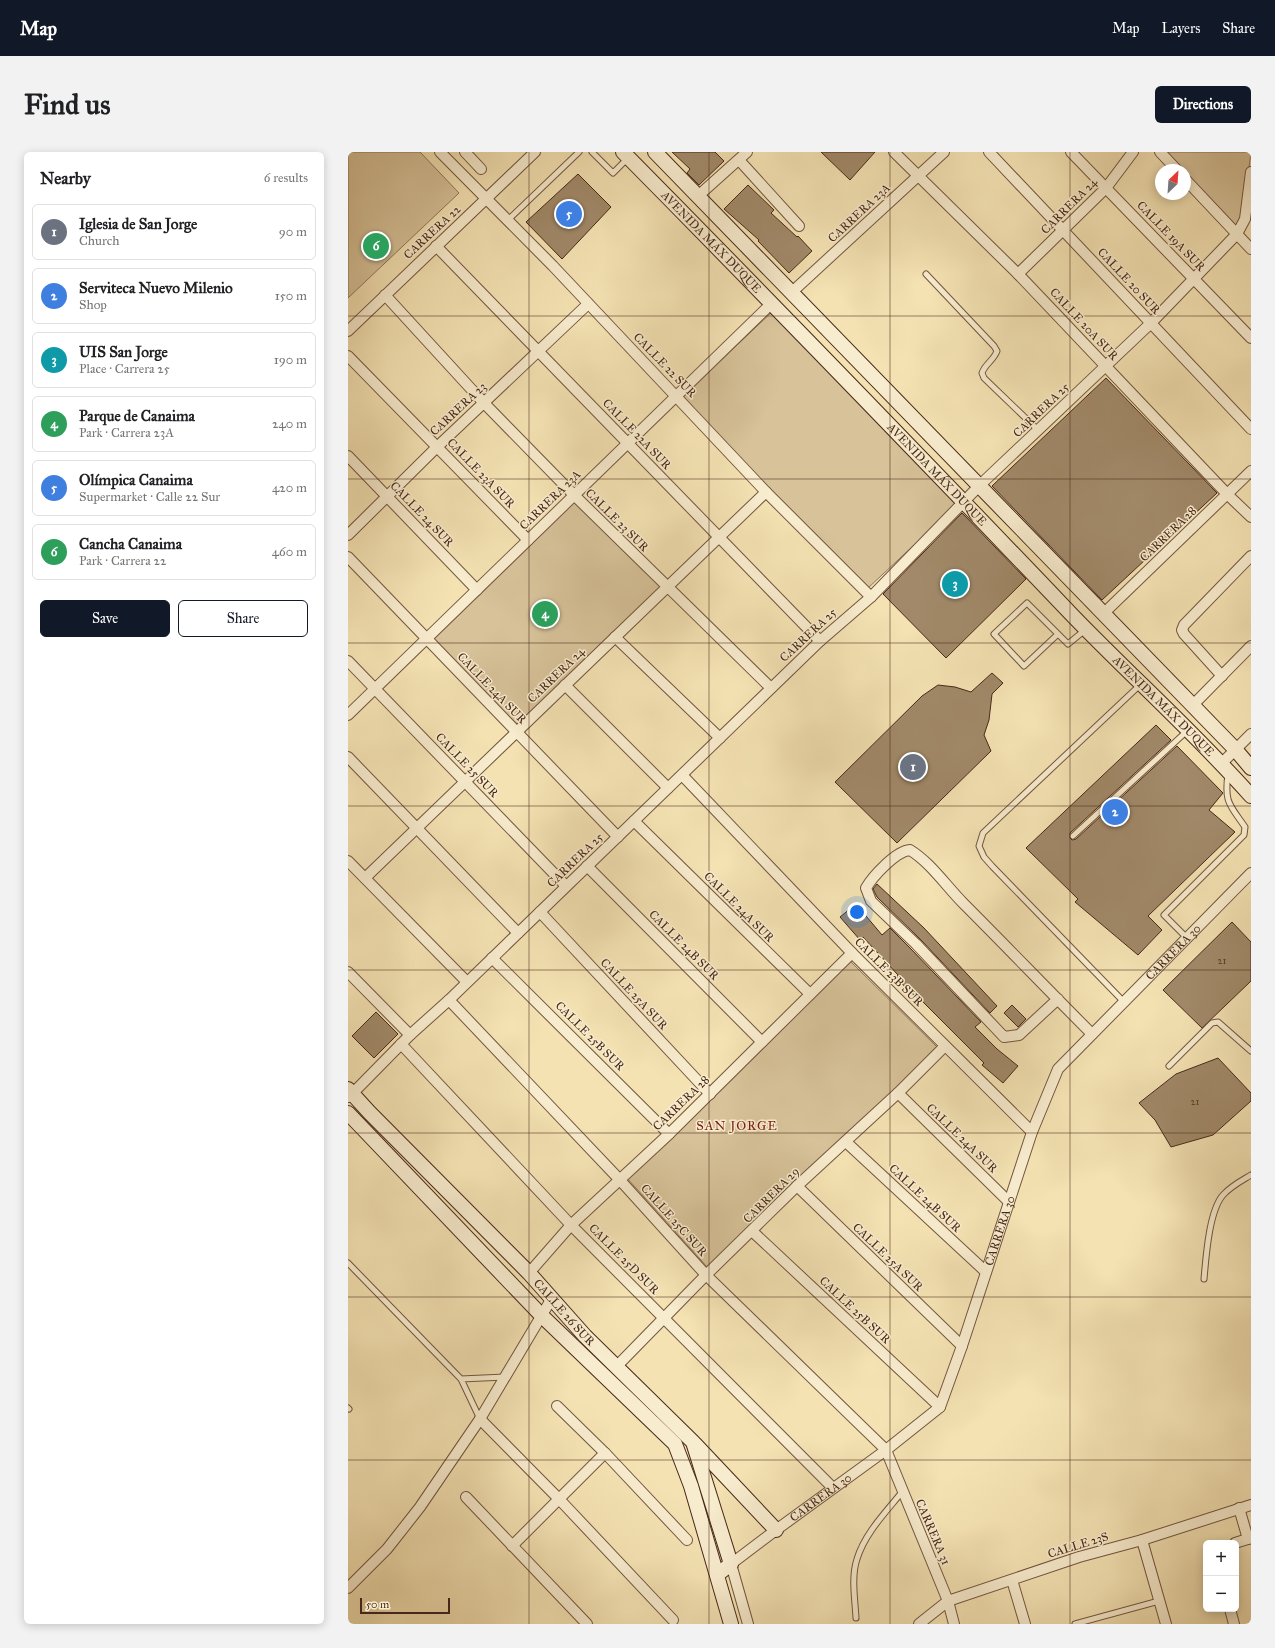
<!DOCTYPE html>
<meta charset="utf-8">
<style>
:root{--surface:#fff;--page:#f2f2f2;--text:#202124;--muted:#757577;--line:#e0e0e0;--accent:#111827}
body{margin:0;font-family:"IM FELL Great Primer",serif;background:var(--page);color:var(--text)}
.controls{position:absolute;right:12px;bottom:12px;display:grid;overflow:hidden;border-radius:6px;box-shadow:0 2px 10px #0003}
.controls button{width:36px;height:36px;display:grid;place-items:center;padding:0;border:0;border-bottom:1px solid var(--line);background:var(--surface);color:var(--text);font:20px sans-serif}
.compass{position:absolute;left:807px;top:12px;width:36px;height:36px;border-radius:50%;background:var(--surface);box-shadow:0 2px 10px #0003;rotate:25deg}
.scale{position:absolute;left:12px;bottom:10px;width:90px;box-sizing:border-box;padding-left:4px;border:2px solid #482818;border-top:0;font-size:11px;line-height:14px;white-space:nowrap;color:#482818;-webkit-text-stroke:3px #f8ecce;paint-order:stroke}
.you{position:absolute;left:509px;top:760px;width:14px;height:14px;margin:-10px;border:3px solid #fff;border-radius:50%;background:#1a73e8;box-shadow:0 0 0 6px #1a73e833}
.badge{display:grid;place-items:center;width:26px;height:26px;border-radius:50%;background:var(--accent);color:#fff;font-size:13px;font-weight:700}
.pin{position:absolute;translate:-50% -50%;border:2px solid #fff;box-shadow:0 1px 4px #0006}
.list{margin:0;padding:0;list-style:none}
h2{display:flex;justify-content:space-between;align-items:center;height:52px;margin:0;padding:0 16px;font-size:17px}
h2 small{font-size:13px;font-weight:400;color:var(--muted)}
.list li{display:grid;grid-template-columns:26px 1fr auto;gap:12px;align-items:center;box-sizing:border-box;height:56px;margin:0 8px 8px;padding:0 8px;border:1px solid var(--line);border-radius:6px}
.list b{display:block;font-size:15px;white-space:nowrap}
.list p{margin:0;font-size:13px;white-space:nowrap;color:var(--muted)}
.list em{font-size:13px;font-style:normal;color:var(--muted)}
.actions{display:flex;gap:8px;padding:12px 16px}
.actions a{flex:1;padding:9px 0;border:1px solid var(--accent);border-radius:6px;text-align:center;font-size:14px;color:var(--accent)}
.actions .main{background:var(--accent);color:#fff}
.map{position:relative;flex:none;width:903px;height:1472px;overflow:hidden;border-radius:6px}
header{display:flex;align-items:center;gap:24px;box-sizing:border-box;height:56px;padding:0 20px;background:var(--accent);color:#fff}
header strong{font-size:19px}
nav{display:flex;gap:22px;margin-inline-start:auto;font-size:14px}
.intro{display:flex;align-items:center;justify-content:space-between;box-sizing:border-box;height:96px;padding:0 24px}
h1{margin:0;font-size:28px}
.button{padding:10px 18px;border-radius:6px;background:var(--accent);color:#fff;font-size:14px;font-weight:700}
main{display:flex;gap:24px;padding:0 24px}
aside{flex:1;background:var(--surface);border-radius:6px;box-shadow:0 2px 10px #0003}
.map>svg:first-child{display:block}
.green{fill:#d7c299;stroke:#907558}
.building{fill:#a18969;stroke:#482818}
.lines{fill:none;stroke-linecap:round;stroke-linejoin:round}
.lane-casing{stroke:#73563f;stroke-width:7}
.street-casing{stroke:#73563f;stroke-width:12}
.secondary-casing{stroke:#482818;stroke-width:16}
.lane{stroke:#f8ecce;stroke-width:5}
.street{stroke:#f8ecce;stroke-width:10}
.secondary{stroke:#f8ecce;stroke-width:14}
.grid{fill:none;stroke:#482818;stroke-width:1;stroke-opacity:0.55}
.labels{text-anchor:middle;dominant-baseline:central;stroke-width:3;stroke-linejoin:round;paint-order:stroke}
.number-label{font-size:10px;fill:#5e402c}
.street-label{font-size:12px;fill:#482818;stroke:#f8ecce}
.neighbourhood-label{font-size:13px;letter-spacing:1px;fill:#7a1f14;stroke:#f8ecce}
</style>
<header>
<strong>Map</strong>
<nav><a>Map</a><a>Layers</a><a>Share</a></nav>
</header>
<div class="intro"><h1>Find us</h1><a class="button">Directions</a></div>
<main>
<aside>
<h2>Nearby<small>6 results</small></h2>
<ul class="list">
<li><span class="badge" style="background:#6b7280">1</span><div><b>Iglesia de San Jorge</b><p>Church</p></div><em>90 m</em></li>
<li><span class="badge" style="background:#3f7fe0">2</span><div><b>Serviteca Nuevo Milenio</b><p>Shop</p></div><em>150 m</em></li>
<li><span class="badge" style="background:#0f9aa8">3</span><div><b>UIS San Jorge</b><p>Place · Carrera 25</p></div><em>190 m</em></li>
<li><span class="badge" style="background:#2e9e5b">4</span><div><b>Parque de Canaima</b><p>Park · Carrera 23A</p></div><em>240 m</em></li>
<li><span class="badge" style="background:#3f7fe0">5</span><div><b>Olímpica Canaima</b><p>Supermarket · Calle 22 Sur</p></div><em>420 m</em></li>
<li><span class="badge" style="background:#2e9e5b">6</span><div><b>Cancha Canaima</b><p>Park · Carrera 22</p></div><em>460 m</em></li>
</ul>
<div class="actions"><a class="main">Save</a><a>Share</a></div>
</aside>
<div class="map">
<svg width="903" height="1472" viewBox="0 0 903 1472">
<rect width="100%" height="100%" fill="#f4e2b3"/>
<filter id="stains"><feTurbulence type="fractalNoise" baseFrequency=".005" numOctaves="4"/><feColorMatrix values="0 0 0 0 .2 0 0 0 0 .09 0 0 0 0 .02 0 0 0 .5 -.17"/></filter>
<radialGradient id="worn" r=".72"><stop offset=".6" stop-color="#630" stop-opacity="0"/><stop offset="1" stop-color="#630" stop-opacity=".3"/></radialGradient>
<path class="green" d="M0,0H72L111,41L0,146Z
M815,0H903L895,63L887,77L837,24V18H832Z
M426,158L613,349L519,437L416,333L335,244Z
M224,348L313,436L170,574L84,485Z
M501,808L591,897L361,1117L278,1025Z"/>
<path class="building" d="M324,0H367L376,9L351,33L339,21L342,17Z
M473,0H527L502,28Z
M230,22L263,55L214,107L178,70Z
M400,33L426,58L423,61L449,85L450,84L464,99L441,121L410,89L411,88L376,57Z
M758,226L869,341L754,448L644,334Z
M614,361L678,427L598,506L535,442Z
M644,521L655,531L644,542L641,568L636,583L643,599L549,691L487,630L574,544L590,533L607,535L623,540Z
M808,573L823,588L722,681V686L724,688L728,687L829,594L875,641L861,658L887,680L800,764L814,778L790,803L727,750L730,747L678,696Z
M529,732L576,776L649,854L642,861L573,788L529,745L525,737Z
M508,752L534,783L542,776L563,797L633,870L627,875L649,897L670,914L655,931L634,913L636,911L572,847L571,848L548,826L550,823L515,785L512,788L492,765Z
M884,770L903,790V829L854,876L815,838Z
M664,853L678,867L670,875L656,861Z
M28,860L50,882L26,906L4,884Z
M870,906L903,941V949L865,983L823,995L807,968L791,951L828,922Z"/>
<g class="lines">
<defs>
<path id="lane" d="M244,0L265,21L280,6
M160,68L231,0
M578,122L646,194L649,199C646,208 637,212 634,221L636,226L690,278
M710,482L676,514L646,482L679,451L720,492L737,478
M725,684L839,579
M839,786L816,763L896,683L897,675C882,653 876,651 880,622
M776,850L644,714L636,705L631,694L635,681L792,533
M821,914L864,871L870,870L903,899
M0,1111L113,1227L157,1225
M856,1127C858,1105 861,1059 875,1043C883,1034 893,1029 903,1023
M113,1227L132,1267
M0,1256L1,1257
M508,1466C507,1447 503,1425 509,1407C517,1381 538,1360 554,1340
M727,1472L811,1449"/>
<g id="street">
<path d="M92,0L205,114L418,340L523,445"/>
<path d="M117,0L133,17"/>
<path d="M546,0L670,122L880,343L903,365"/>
<path d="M641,0L903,277"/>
<path d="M723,0L903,186"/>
<path d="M812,0L829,18"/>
<path d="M391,8L451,74"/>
<path d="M837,27L903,97"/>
<path d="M350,44L399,0"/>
<path d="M88,94L472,489"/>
<path d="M670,122L758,36L785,0"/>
<path d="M444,140L596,0"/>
<path d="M37,143L136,251L226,343L423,536"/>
<path d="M0,179L187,0"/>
<path d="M0,204L180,388"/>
<path d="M0,304L129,438"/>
<path d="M0,383L89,295L240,152"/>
<path d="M0,405L270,685"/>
<path d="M755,462L903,319"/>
<path d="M267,485L372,586"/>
<path d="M0,509L218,734"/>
<path d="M874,524L836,482L834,478L836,473L903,404"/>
<path d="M217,533L320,636"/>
<path d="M845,553L903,494"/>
<path d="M0,563L423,152"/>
<path d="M0,605L170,781"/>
<path d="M874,611L903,582"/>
<path d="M334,623L504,801L684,980"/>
<path d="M286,669L462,842"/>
<path d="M0,709L119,830"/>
<path d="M239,714L414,890"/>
<path d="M17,726L418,340"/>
<path d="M192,760L362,942"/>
<path d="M144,806L321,982"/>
<path d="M0,820L62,883"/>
<path d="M710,847L671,883L656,885L568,792L523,749L518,736C525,724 548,699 562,698C583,711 598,734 616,752C659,795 701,839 744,882"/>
<path d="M101,848L271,1027L358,1123L538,1298L600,1449L606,1472"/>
<path d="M53,892L223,1073L485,1336"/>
<path d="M550,941L661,1050"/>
<path d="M1,945L62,883L101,848L472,489L523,445L632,333L803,171L889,82L897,67L903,20"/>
<path d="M498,990L638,1120"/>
<path d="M449,1034L614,1194"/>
<path d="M404,1079L592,1255"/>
<path d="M181,1121L223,1073L321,982L504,801"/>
<path d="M269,1214L358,1123L449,1034L550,941L597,894"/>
<path d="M209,1254L257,1301L339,1388"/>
<path d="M132,1267L211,1347L257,1301"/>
<path d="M118,1345L239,1472"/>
<path d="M891,1356L900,1387"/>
<path d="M794,1388L818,1472"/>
<path d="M887,1391L903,1386"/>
<path d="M164,1394L211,1347L325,1468"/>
<path d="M664,1428L677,1472"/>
<path d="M0,1436L39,1397L72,1355L132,1267L204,1146"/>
<path d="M882,1457L886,1472"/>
<path id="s1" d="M400,1472L383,1412L428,1378L538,1298L592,1255L614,1194L684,980L710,917L903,721"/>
<path d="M571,1472L600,1449L731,1405L794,1388L903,1353"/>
</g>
<g id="secondary">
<path id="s2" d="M275,0C426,153 576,308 725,464C784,525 847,581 903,644"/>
<path d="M307,0L887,597L903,616"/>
<path id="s3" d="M0,937L21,960L181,1121L237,1184L345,1290L383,1412L370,1422"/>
<path d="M0,961L194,1164L327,1292L343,1334L383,1472"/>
<path d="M347,1292L428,1378"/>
</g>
</defs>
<use href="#lane" class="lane-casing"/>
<use href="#street" class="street-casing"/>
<use href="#secondary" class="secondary-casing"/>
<use href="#lane" class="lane"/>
<use href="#street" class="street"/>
<use href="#secondary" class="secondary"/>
</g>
<path class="grid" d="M181,0V1472M361,0V1472M542,0V1472M722,0V1472M0,164H903M0,327H903M0,491H903M0,654H903M0,818H903M0,981H903M0,1145H903M0,1308H903"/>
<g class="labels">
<g class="number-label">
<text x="874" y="809">21</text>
<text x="847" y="950">21</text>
</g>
<g class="street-label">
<text transform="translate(721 54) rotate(-45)">CARRERA 24</text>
<text transform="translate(511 61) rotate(-43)">CARRERA 23A</text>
<text transform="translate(84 80) rotate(-43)">CARRERA 22</text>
<text transform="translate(823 84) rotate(46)">CALLE 19A SUR</text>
<text stroke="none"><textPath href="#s2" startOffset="126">AVENIDA MÁX DUQUE</textPath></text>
<text transform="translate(781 129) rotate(47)">CALLE 20 SUR</text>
<text transform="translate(736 172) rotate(47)">CALLE 20A SUR</text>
<text transform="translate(317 213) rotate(46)">CALLE 22 SUR</text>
<text transform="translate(110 257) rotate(-43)">CARRERA 23</text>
<text transform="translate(693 258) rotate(-44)">CARRERA 25</text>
<text transform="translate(289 282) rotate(46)">CALLE 22A SUR</text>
<text transform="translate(133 321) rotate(46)">CALLE 23A SUR</text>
<text stroke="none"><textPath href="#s2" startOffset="450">AVENIDA MÁX DUQUE</textPath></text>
<text transform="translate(202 348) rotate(-44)">CARRERA 23A</text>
<text transform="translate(74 362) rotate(46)">CALLE 24 SUR</text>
<text transform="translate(269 368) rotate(45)">CALLE 23 SUR</text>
<text transform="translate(820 382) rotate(-44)">CARRERA 28</text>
<text transform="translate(460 483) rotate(-43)">CARRERA 25</text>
<text transform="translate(208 523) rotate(-44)">CARRERA 24</text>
<text transform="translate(144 536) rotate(46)">CALLE 24A SUR</text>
<text stroke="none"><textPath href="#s2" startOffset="774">AVENIDA MÁX DUQUE</textPath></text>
<text transform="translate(119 613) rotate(46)">CALLE 25 SUR</text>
<text transform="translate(227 708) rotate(-44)">CARRERA 25</text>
<text transform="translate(391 755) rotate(45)">CALLE 24A SUR</text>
<text transform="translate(336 793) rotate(45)">CALLE 24B SUR</text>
<text stroke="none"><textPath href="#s1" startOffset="846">CARRERA 30</textPath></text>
<text transform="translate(541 820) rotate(45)">CALLE 23B SUR</text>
<text transform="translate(286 842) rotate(47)">CALLE 25A SUR</text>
<text transform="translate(242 884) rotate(45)">CALLE 25B SUR</text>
<text transform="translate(333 951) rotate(-44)">CARRERA 28</text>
<text transform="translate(614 986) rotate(44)">CALLE 24A SUR</text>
<text transform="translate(423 1043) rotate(-45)">CARRERA 29</text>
<text transform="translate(577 1046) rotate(43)">CALLE 24B SUR</text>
<text transform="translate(326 1068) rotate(48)">CALLE 25C SUR</text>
<text stroke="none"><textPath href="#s1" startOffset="510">CARRERA 30</textPath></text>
<text transform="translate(540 1105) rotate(44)">CALLE 25A SUR</text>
<text transform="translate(276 1107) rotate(45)">CALLE 25D SUR</text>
<text transform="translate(507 1158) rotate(43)">CALLE 25B SUR</text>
<text stroke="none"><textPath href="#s3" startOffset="311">CALLE 26 SUR</textPath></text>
<text stroke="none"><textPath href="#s1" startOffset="174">CARRERA 30</textPath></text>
<text transform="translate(585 1380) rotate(67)">CARRERA 31</text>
<text transform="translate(730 1393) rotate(-17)">CALLE 23S</text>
</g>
<g class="neighbourhood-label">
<text x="389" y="974">SAN JORGE</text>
</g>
</g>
<rect width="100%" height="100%" filter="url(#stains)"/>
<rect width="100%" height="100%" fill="url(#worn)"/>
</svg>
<div class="controls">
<button>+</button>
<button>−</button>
</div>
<svg class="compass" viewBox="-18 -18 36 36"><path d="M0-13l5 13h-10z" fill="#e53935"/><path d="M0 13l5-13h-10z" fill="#757577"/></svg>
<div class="scale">50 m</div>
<div class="you"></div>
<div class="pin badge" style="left:565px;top:615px;background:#6b7280">1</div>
<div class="pin badge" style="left:767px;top:660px;background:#3f7fe0">2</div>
<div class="pin badge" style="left:607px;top:432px;background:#0f9aa8">3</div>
<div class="pin badge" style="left:197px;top:462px;background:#2e9e5b">4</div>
<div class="pin badge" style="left:221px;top:62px;background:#3f7fe0">5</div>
<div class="pin badge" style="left:28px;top:94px;background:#2e9e5b">6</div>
</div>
</main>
